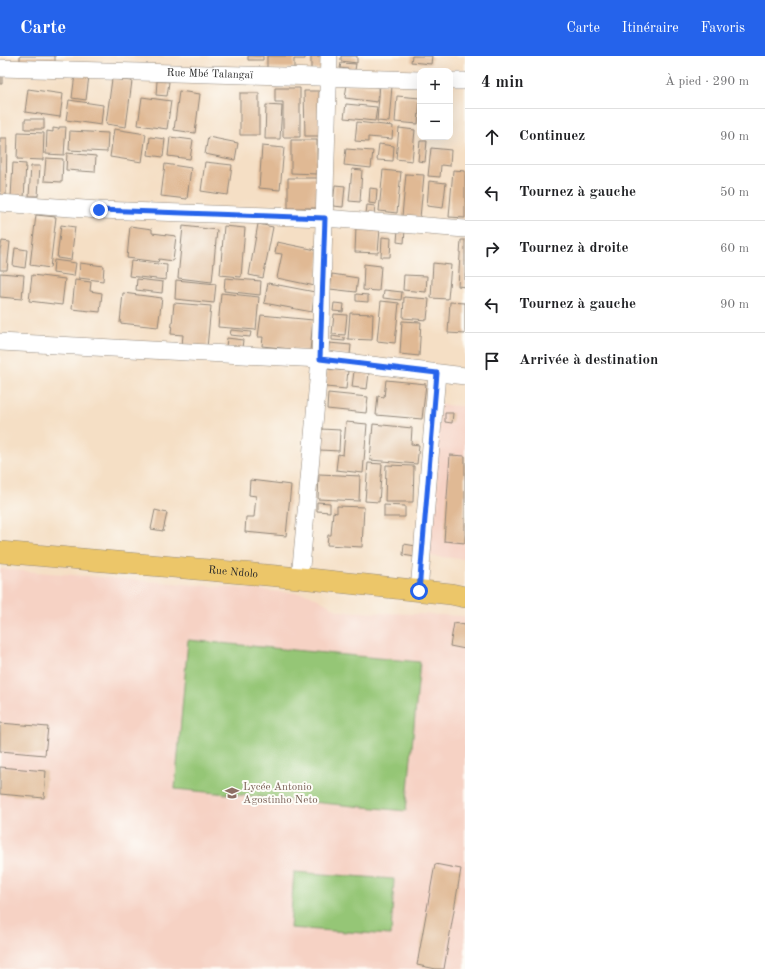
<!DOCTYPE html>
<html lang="fr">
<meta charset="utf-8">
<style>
:root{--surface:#fff;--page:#f2f2f2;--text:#202124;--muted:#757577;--line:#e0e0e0;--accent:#2563eb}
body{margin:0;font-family:"Old Standard TT",serif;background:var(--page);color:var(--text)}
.controls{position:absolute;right:12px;top:12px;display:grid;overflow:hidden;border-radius:8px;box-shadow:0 4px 16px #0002}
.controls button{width:36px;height:36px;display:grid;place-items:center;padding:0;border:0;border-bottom:1px solid var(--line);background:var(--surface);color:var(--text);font:20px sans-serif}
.stop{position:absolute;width:12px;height:12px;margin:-9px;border:3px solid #2563eb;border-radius:50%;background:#fff}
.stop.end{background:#2563eb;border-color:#fff;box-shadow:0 1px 4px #0008}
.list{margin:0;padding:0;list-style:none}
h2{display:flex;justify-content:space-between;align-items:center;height:52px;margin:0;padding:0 16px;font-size:17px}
h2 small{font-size:13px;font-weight:400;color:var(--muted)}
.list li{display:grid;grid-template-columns:26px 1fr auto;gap:12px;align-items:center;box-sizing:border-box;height:56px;padding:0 16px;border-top:1px solid var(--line)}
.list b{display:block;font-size:15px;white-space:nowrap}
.list em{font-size:13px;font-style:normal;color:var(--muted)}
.icon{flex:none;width:22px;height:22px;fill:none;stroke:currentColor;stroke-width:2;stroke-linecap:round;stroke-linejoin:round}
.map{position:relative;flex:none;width:465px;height:913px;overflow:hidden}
header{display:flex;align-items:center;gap:24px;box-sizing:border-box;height:56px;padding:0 20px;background:var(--accent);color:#fff}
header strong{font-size:19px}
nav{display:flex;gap:22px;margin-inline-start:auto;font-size:14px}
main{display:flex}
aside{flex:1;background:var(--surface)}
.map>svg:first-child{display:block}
.built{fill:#f6d2c4}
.green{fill:#95c676;stroke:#607850}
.building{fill:#e0b994}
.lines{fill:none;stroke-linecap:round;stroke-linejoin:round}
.minor-casing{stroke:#908578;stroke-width:18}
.major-casing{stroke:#908578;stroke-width:22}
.minor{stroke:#fff;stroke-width:17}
.major{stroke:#ecc669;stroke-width:21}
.route{stroke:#2563eb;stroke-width:5}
.labels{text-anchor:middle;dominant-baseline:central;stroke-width:4;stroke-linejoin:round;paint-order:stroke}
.street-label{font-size:11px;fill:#2b2b2b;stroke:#fdfcf7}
.education-label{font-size:11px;fill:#785e54;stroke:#fdfcf7;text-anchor:start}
</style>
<header>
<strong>Carte</strong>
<nav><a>Carte</a><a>Itinéraire</a><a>Favoris</a></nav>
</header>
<main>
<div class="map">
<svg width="465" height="913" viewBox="0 0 465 913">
<rect width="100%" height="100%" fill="#fdfcf7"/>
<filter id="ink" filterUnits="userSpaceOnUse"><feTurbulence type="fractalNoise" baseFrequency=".025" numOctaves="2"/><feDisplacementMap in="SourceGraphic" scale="8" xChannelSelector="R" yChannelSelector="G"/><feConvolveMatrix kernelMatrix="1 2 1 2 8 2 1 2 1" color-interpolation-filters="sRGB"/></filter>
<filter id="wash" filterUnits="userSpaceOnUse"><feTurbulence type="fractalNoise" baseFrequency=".012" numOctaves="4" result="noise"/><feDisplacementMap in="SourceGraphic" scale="16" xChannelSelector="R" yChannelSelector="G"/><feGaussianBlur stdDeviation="0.9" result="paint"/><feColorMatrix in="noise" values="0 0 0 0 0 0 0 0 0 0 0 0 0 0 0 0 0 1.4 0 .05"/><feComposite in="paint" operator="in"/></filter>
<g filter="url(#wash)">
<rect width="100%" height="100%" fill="#f5dfc5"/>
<path class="built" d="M440,349L465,350V503L429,500Z
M0,513L309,538L339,555L465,560V913H0Z"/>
<path class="green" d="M188,584L420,606L406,755L175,733Z
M294,816L394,823L391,879L290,872Z"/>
<g id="blocks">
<path class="building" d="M20,0H55V8L20,6Z
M248,0H263V4H248Z
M267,0H305V3H294V12H267Z
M311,0H321V13H311Z
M341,0H357V7L341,5Z
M412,0H432L431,8L411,6Z
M341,7L356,8L355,14L340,12Z
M0,18H2V28H0Z
M75,18L89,20L86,44L72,42Z
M112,23L132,25L126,71L106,68Z
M157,25L169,26L167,40L156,39Z
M347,28L378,31L377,46L345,42Z
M380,28L392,30L389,66L377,65Z
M275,32H300V81H283V46H275Z
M28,33L63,38L60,61L25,56Z
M179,35L200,38L195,77L174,74Z
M304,35H319L320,80H305Z
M240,37H259V79H240Z
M397,40L420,42L418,68L395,66Z
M142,41L171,45L167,73L138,69Z
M69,44L103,49L101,69L66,64Z
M346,48L377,51L375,65L344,62Z
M266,49L282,50L280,83H265Z
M25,63H44V73H25Z
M357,66L393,70L392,83L368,81V86L355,85Z
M59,71H66L64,99L46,98L47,75L53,76V72L59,73Z
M399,72L415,74L412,105L396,103Z
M114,73L146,78L142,106L110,101Z
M70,75L108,77L107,96L69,94Z
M18,76L44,77L43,104L17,103Z
M150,81L165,83L163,101L148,99Z
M170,81L193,84L190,103L168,100Z
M208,81L238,87L235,104L205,98Z
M0,82H7L6,140H0Z
M291,84H317V118L291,117Z
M420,85H427L425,106L418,105Z
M379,88L394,90L393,105L377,104Z
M262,90L284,92L280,134L259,132Z
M431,92L451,94L450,110L441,109L440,121L428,120Z
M346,93L373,95L371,112L344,109Z
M67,97L96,100L95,116L66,114Z
M46,102L63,103L62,126L44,125Z
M205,106L232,109L228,139L201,135Z
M13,107L26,108L24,142L11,141Z
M165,108L191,112L187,143L161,140Z
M31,110H40L38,140H29Z
M352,113L362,114L360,146L349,145Z
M383,114L401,116L397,157L379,155Z
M453,114L465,115V162L449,161Z
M406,118L424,119L420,162L402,160Z
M288,122H318V152H288Z
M429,125L446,127L443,152L427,150Z
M335,129L345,130L343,151L333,150Z
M370,132L377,133L376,148L369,147Z
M367,149L375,150L374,158H366Z
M36,159L56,161L50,212L30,209Z
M258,168L273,171L263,222L249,219Z
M61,169L75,171L71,204L57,202Z
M130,170L152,173V177L176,180L173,205L159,203L158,206L127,202Z
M183,170L217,174L212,226L178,222Z
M224,170L245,172L241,221L220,219Z
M356,171L380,173L378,197L355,196Z
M398,173L405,174L404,187L397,186Z
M382,181L391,182L390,201H381Z
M461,184H465V231L458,230Z
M2,185L10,186L7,214H0V194Z
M277,186L321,195L315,230L277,222L282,198L275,197Z
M15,192L27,194L25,212L13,210Z
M54,204L76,207L74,220L53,217Z
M131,205L167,209L166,224L129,220Z
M80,207L104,210L103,225L79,222Z
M433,207L451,209L448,243L431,242Z
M364,208L381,210L379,235L363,234Z
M0,217L24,219L22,243L0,241Z
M332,218L358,222L356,236L330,233Z
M32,219L65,223L62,249L29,245Z
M404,219L427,220L426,236L403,234Z
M225,222L261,225L260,239L224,235Z
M137,223L163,226L162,237L136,234Z
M75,224L91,226L90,235L102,237L100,256L72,253Z
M176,224L216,228L214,247L175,243Z
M268,227L315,236L312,256L264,247Z
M384,234L402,236L401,244L383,242Z
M123,237L162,242L158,271L120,267Z
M221,237L259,241L256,274L218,271Z
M356,238L368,239V246L356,245Z
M404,241L429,243L427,264L403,262Z
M381,245L399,247L395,287L377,285Z
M450,246L465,247V278L448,277Z
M174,247L211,250L207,292L182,289L183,279L171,278Z
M334,247L344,248L343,256L333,255Z
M350,257L373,258L372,284L348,283Z
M334,258L347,259L345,279L332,278Z
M261,259L313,264L310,295L262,290L263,281H258Z
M402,265L421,266L419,300L400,298Z
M231,274L251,276L250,281L230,279Z
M332,280L345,282V285L332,284Z
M227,282L243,284L242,292L226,291Z
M329,287L351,289L350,299L328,296Z
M327,313L348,315L346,333L326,331Z
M354,315L369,317L367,333L352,331Z
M386,324L426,328L422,363L376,359L378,340L384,341Z
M328,337L368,341L366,357L327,353Z
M445,357H453L452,367L445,366Z
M346,366L367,368L363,417L336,414L338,398L343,399Z
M373,368L412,372L411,388L419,389L417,408L370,404Z
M321,373L340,374L339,395L320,394Z
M450,399L465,400V487L444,485Z
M368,407L382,408L379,446L365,445Z
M386,409L414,410L413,446H385Z
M319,418L360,420L359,445L318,443Z
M250,424L291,429L286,480L245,476L246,461H254L256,440L249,439Z
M317,446L330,447V456L317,455Z
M384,449L405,450V461H384Z
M337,450L364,451L362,491L327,489L328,479H331L333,456L337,457Z
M155,454L167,457L163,475L151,473Z
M404,488L416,490L415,501L403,499Z
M454,567L465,569V593L450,590Z
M0,667L48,671L45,699L0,695Z
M0,711L46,715L44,742L0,738Z
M435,808L461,813L444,913H436L417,909Z"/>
</g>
</g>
<g filter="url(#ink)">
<use href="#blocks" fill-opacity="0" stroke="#908578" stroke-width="1"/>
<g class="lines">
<defs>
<g id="minor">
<path id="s1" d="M0,12L420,24"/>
<path d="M450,25H465"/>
<path d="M0,147L99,154L325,162L465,173"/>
<path d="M0,286L320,303L465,320"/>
<path d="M300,522L320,303L329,0"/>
<path d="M419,535L437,317"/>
</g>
<g id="major">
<path id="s2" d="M0,496L300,522L451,538L465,541"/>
</g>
</defs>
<use href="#minor" class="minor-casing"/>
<use href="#major" class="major-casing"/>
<use href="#minor" class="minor"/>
<use href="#major" class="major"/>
</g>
</g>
<g class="lines" filter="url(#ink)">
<path class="route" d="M99,154L325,162L320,303L437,317L419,535"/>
</g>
<defs>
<symbol id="school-bare" viewBox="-9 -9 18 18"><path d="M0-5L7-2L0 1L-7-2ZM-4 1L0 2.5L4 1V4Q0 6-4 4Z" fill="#8d6e63" stroke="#fdfcf7" stroke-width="2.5" paint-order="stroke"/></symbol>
</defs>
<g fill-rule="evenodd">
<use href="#school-bare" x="222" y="727" width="20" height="20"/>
</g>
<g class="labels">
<g class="street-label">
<text stroke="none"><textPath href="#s1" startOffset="210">Rue Mbé Talangaï</textPath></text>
<text stroke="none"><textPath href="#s2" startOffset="234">Rue Ndolo</textPath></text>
</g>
<g class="education-label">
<text x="243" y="731">Lycée Antonio<tspan x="243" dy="13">Agostinho Neto</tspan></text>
</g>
</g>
</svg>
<div class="controls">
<button>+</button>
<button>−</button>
</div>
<div class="stop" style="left:419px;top:535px"></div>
<div class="stop end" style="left:99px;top:154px"></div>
</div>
<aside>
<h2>4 min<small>À pied · 290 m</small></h2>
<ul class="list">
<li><svg class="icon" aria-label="ahead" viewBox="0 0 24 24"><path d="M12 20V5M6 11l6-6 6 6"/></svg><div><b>Continuez</b></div><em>90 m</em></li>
<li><svg class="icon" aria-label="left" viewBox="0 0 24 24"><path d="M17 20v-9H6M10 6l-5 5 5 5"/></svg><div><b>Tournez à gauche</b></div><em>50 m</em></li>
<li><svg class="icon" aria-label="right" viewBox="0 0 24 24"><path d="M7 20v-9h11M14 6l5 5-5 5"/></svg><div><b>Tournez à droite</b></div><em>60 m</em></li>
<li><svg class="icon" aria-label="left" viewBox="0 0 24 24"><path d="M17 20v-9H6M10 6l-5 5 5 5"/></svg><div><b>Tournez à gauche</b></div><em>90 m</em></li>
<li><svg class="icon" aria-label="arrive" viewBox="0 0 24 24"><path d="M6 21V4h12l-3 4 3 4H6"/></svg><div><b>Arrivée à destination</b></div></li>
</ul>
</aside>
</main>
